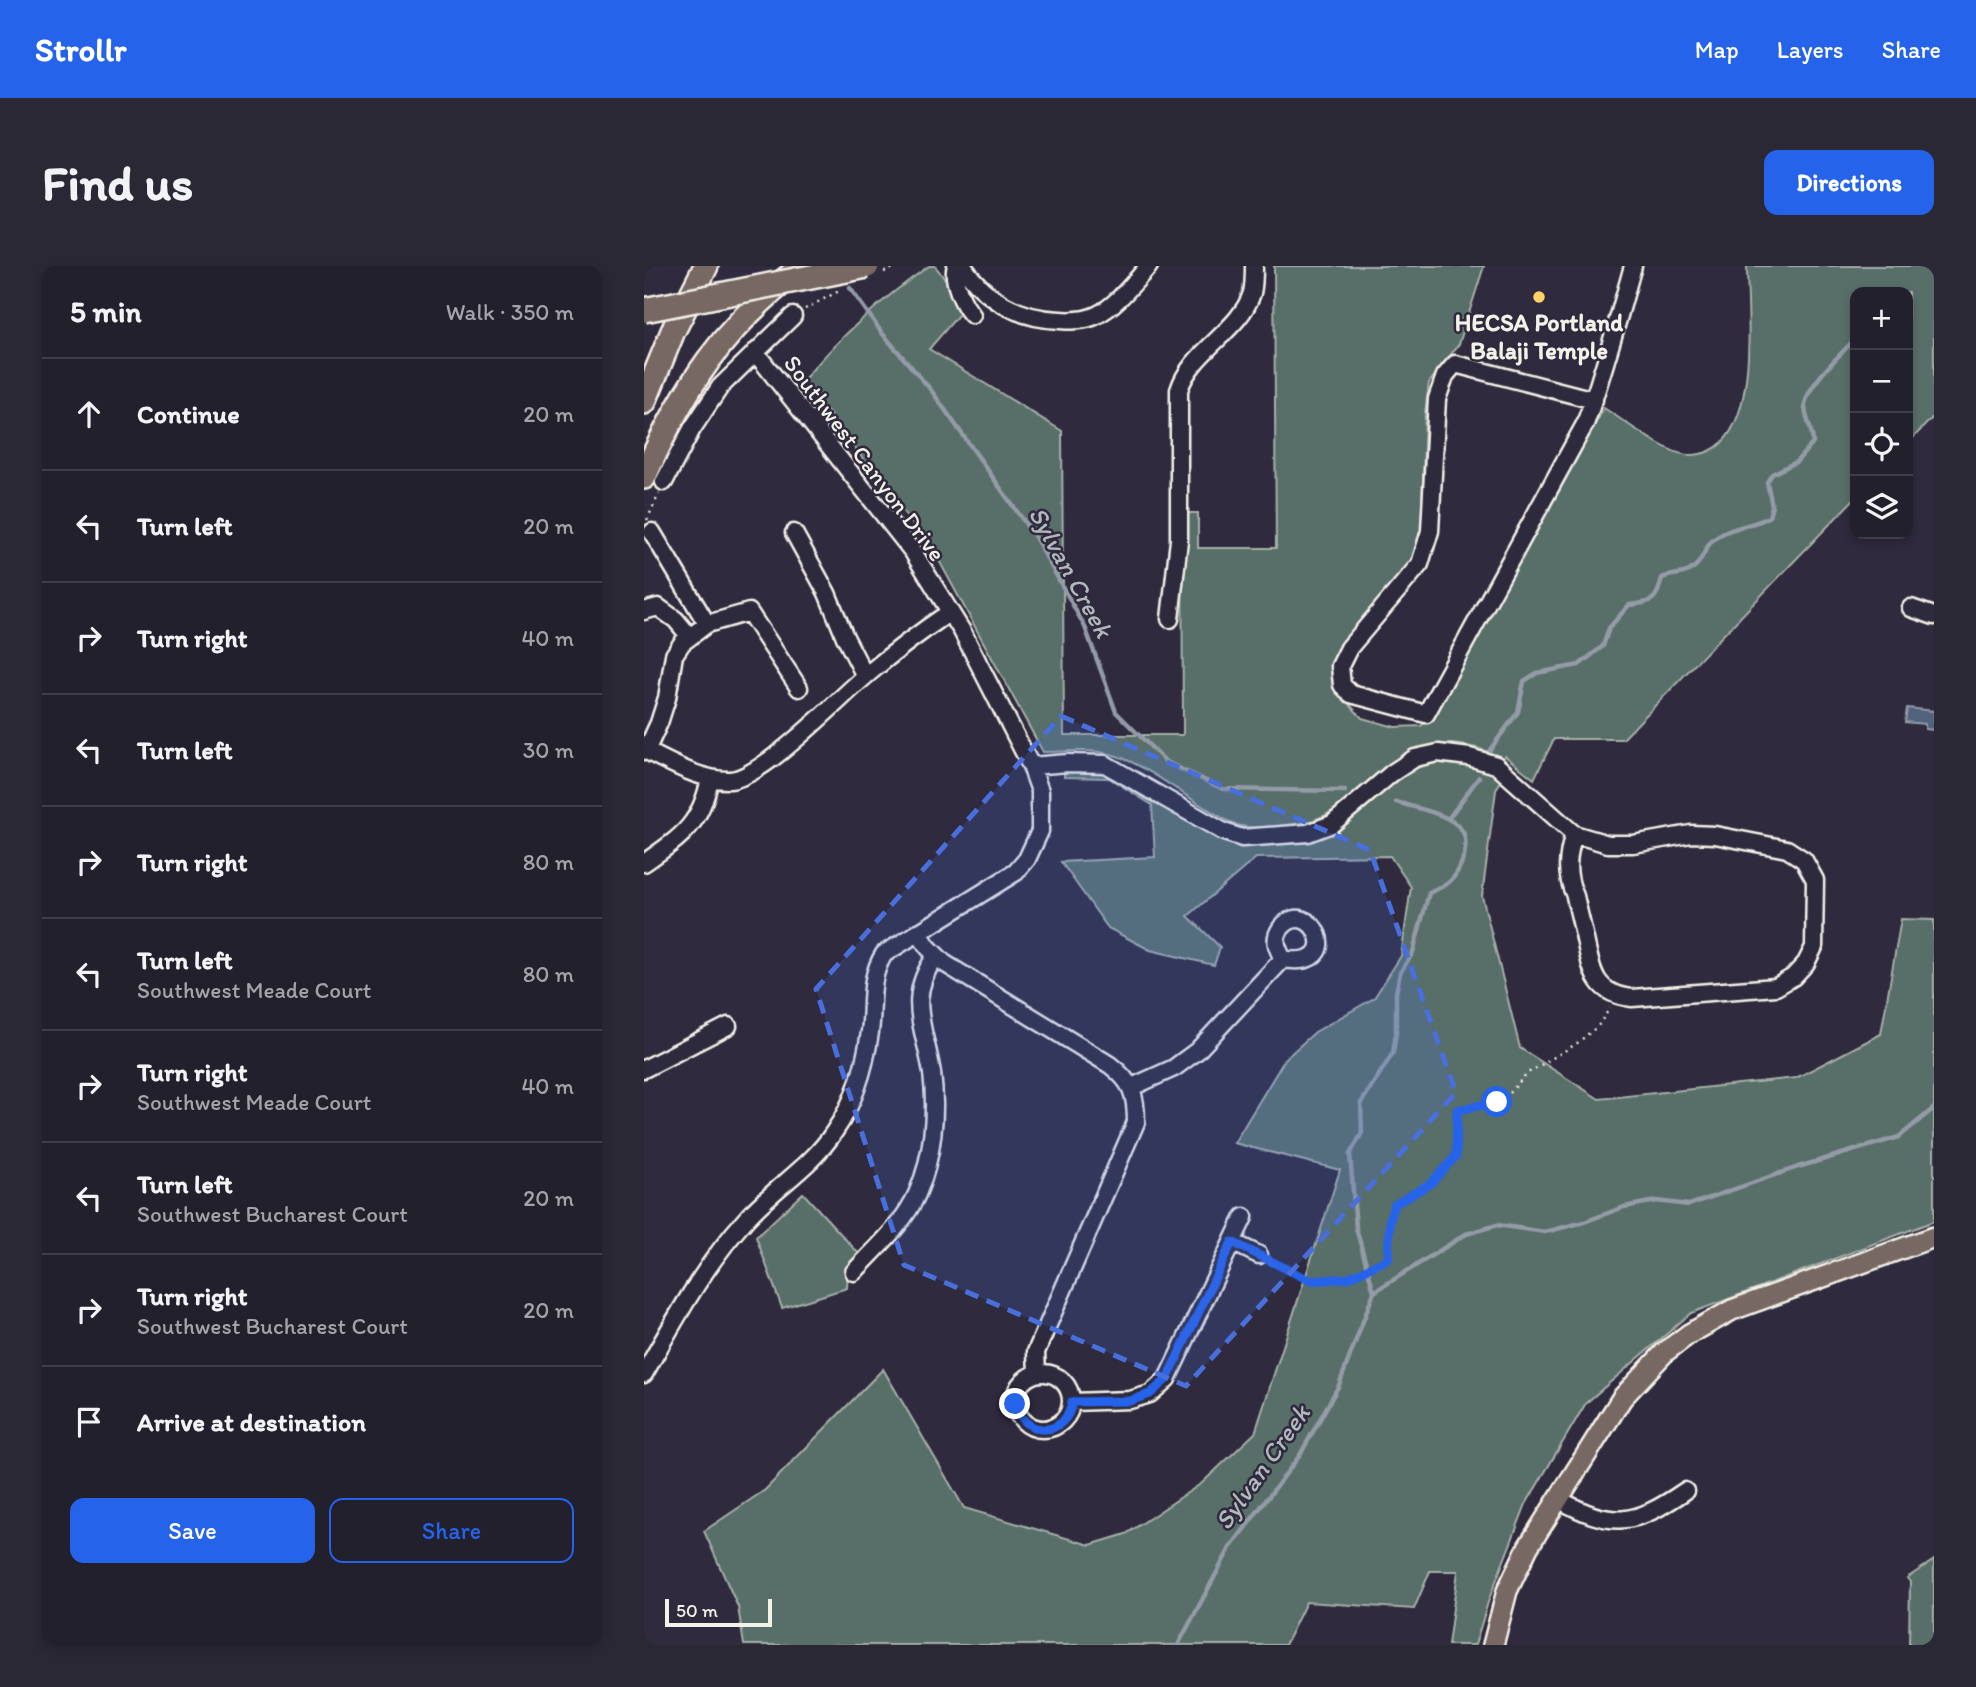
<!DOCTYPE html>
<meta charset="utf-8">
<style>
:root{--surface:#23202e;--page:#2b2836;--text:#f1f3f6;--muted:#a3a3aa;--line:#403e4a;--accent:#2563eb}
body{margin:0;font-family:Itim,sans-serif;background:var(--page);color:var(--text)}
.controls{position:absolute;right:21px;top:21px;display:grid;overflow:hidden;border-radius:14px;box-shadow:0 4px 10px #0003}
.controls button{width:63px;height:63px;display:grid;place-items:center;padding:0;border:0;border-bottom:2px solid var(--line);background:var(--surface);color:var(--text);font:35px sans-serif}
.scale{position:absolute;left:21px;bottom:18px;width:107px;box-sizing:border-box;padding-left:7px;border:4px solid #f4f1e8;border-top:0;font-size:19px;line-height:24px;white-space:nowrap;color:#f4f1e8;-webkit-text-stroke:5px #2f2a3d;paint-order:stroke}
.stop{position:absolute;width:21px;height:21px;margin:-16px;border:5px solid #2563eb;border-radius:50%;background:#fff}
.stop.end{background:#2563eb;border-color:#fff;box-shadow:0 2px 7px #0008}
.list{margin:0;padding:0;list-style:none}
h2{display:flex;justify-content:space-between;align-items:center;height:91px;margin:0;padding:0 28px;font-size:30px}
h2 small{font-size:23px;font-weight:400;color:var(--muted)}
.list li{display:grid;grid-template-columns:46px 1fr auto;gap:21px;align-items:center;box-sizing:border-box;height:112px;padding:0 28px;border-top:2px solid var(--line)}
.list b{display:block;font-size:26px;white-space:nowrap}
.list p{margin:0;font-size:23px;white-space:nowrap;color:var(--muted)}
.list em{font-size:23px;font-style:normal;color:var(--muted)}
.actions{display:flex;gap:14px;padding:21px 28px}
.actions a{flex:1;padding:16px 0;border:2px solid var(--accent);border-radius:14px;text-align:center;font-size:24px;color:var(--accent)}
.actions .main{background:var(--accent);color:#fff}
.icon{flex:none;width:38px;height:38px;fill:none;stroke:currentColor;stroke-width:2;stroke-linecap:round;stroke-linejoin:round}
.map{position:relative;flex:none;width:1290px;height:1379px;overflow:hidden;border-radius:14px}
header{display:flex;align-items:center;gap:42px;box-sizing:border-box;height:98px;padding:0 35px;background:var(--accent);color:#fff}
header strong{font-size:33px}
nav{display:flex;gap:38px;margin-inline-start:auto;font-size:24px}
.intro{display:flex;align-items:center;justify-content:space-between;box-sizing:border-box;height:168px;padding:0 42px}
h1{margin:0;font-size:49px}
.button{padding:18px 32px;border-radius:14px;background:var(--accent);color:#fff;font-size:24px;font-weight:700}
main{display:flex;gap:42px;padding:0 42px}
aside{flex:1;background:var(--surface);border-radius:14px;box-shadow:0 4px 10px #0003}
.map>svg:first-child{display:block}
.green{fill:#586e69;stroke:#a6b0a8;stroke-width:2}
.water{fill:#52627c;stroke:#939ba7;stroke-width:2}
.lines{fill:none;stroke-linecap:round;stroke-linejoin:round}
.stream{stroke:#939ba7;stroke-width:4.5}
.minor-casing{stroke:#f4f1e8;stroke-width:21}
.major-casing{stroke:#f4f1e8;stroke-width:24}
.highway-casing{stroke:#f4f1e8;stroke-width:28}
.path{stroke:#f4f1e8;stroke-width:2.5;stroke-dasharray:2 5;stroke-linecap:butt}
.minor{stroke:#2f2a3d;stroke-width:16}
.major{stroke:#776864;stroke-width:19}
.highway{stroke:#776864;stroke-width:23}
.highway-bridge-casing{stroke:#f4f1e8;stroke-width:28;stroke-linecap:butt}
.highway-bridge{stroke:#776864;stroke-width:23}
.route{stroke:#2563eb;stroke-width:9}
.marked{fill:#486fdb;fill-opacity:0.2;stroke:#486fdb;stroke-width:5;stroke-dasharray:14 9;stroke-linejoin:round}
.poi-dot{fill:#ffd166;stroke:#2f2a3d;stroke-width:2.5}
.labels{text-anchor:middle;dominant-baseline:central;stroke-width:5;stroke-linejoin:round;paint-order:stroke}
.poi-label{font-size:24px;font-weight:bold;fill:#f4f1e8;stroke:#2f2a3d}
.street-label{font-size:24px;fill:#f4f1e8;stroke:#2f2a3d}
.water-label{font-size:26px;font-style:italic;fill:#b3b8bd;stroke:#2f2a3d}
</style>
<header>
<strong>Strollr</strong>
<nav><a>Map</a><a>Layers</a><a>Share</a></nav>
</header>
<div class="intro"><h1>Find us</h1><a class="button">Directions</a></div>
<main>
<aside>
<h2>5 min<small>Walk · 350 m</small></h2>
<ul class="list">
<li><svg class="icon" aria-label="ahead" viewBox="0 0 24 24"><path d="M12 20V5M6 11l6-6 6 6"/></svg><div><b>Continue</b></div><em>20 m</em></li>
<li><svg class="icon" aria-label="left" viewBox="0 0 24 24"><path d="M17 20v-9H6M10 6l-5 5 5 5"/></svg><div><b>Turn left</b></div><em>20 m</em></li>
<li><svg class="icon" aria-label="right" viewBox="0 0 24 24"><path d="M7 20v-9h11M14 6l5 5-5 5"/></svg><div><b>Turn right</b></div><em>40 m</em></li>
<li><svg class="icon" aria-label="left" viewBox="0 0 24 24"><path d="M17 20v-9H6M10 6l-5 5 5 5"/></svg><div><b>Turn left</b></div><em>30 m</em></li>
<li><svg class="icon" aria-label="right" viewBox="0 0 24 24"><path d="M7 20v-9h11M14 6l5 5-5 5"/></svg><div><b>Turn right</b></div><em>80 m</em></li>
<li><svg class="icon" aria-label="left" viewBox="0 0 24 24"><path d="M17 20v-9H6M10 6l-5 5 5 5"/></svg><div><b>Turn left</b><p>Southwest Meade Court</p></div><em>80 m</em></li>
<li><svg class="icon" aria-label="right" viewBox="0 0 24 24"><path d="M7 20v-9h11M14 6l5 5-5 5"/></svg><div><b>Turn right</b><p>Southwest Meade Court</p></div><em>40 m</em></li>
<li><svg class="icon" aria-label="left" viewBox="0 0 24 24"><path d="M17 20v-9H6M10 6l-5 5 5 5"/></svg><div><b>Turn left</b><p>Southwest Bucharest Court</p></div><em>20 m</em></li>
<li><svg class="icon" aria-label="right" viewBox="0 0 24 24"><path d="M7 20v-9h11M14 6l5 5-5 5"/></svg><div><b>Turn right</b><p>Southwest Bucharest Court</p></div><em>20 m</em></li>
<li><svg class="icon" aria-label="arrive" viewBox="0 0 24 24"><path d="M6 21V4h12l-3 4 3 4H6"/></svg><div><b>Arrive at destination</b></div></li>
</ul>
<div class="actions"><a class="main">Save</a><a>Share</a></div>
</aside>
<div class="map">
<svg width="1290" height="1379" viewBox="0 0 1290 1379">
<rect width="100%" height="100%" fill="#2f2a3d"/>
<filter id="ink" filterUnits="userSpaceOnUse"><feTurbulence type="fractalNoise" baseFrequency=".0143" numOctaves="2"/><feDisplacementMap in="SourceGraphic" scale="14" xChannelSelector="R" yChannelSelector="G"/><feConvolveMatrix kernelMatrix="1 2 1 2 8 2 1 2 1" color-interpolation-filters="sRGB"/></filter>
<g filter="url(#ink)">
<path class="green" d="M285,0H291L322,40L285,83L418,165L420,469H539L538,247H554V282H632L630,0H840L815,78L785,117L781,146L777,276L769,298L690,409L694,426L718,452L751,461L777,460L792,447L960,142C979,154 1023,188 1044,189C1120,192 1103,48 1103,0H1290V150L1264,177V26H1211V232L979,473H910L890,513L861,490L859,492C843,484 827,479 808,478C737,475 715,552 651,558C633,560 611,564 593,559C581,555 571,547 560,541C534,525 502,500 473,490C450,482 423,486 399,486L292,289L182,144L157,117C195,71 236,34 285,0Z
M804,495L818,496L860,509L852,524L838,630L876,782L955,833L1152,812L1237,768L1257,653L1290,654V955L1047,1047L942,1137L882,1238L845,1333L831,1379H804L814,1305H786L770,1343L662,1336L641,1379H100L94,1341L60,1265L121,1224L239,1103L320,1242L446,1279L482,1268L558,1217L611,1167L696,904L590,877L641,793L671,766L730,732L757,690L767,621L746,590L612,592L544,650L576,681L570,699L506,684L464,662L417,596L511,591L508,539L465,512L420,511V503H457L601,578L657,575L699,558L761,507L782,498Z
M159,927L217,990L204,1005L203,1022L138,1042L112,971Z
M1290,1294V1379H1265L1266,1316L1263,1312Z"/>
<path class="water" d="M1263,442L1290,445V464L1281,463V458L1261,456Z"/>
<g class="lines">
<path class="stream" d="M206,22L238,67L287,124L391,271L441,361L472,446L522,496L579,523L701,525
M842,489L874,446L880,415L893,407L935,399L959,380L965,362L985,339C1008,337 1013,335 1018,312C1027,308 1037,309 1045,305C1058,299 1059,283 1069,274C1085,260 1107,261 1125,251L1128,240L1123,216L1128,208L1152,196L1169,177C1169,164 1160,150 1161,139C1163,119 1198,87 1211,73
M804,553L835,511
M730,1026L822,968L853,959L901,966L940,956L980,941L1012,935L1045,939L1154,901L1255,871L1290,842
M534,1379L586,1282L656,1189L695,1119L730,1026L712,962L706,888L718,867L717,837L749,787L752,767V727L756,707L769,686L785,627C791,624 799,621 804,617C818,606 830,572 813,559C798,546 771,542 752,536"/>
<defs>
<path id="minor" d="M312,0C307,13 319,39 328,49
M319,0C341,34 376,53 416,54C429,55 441,55 453,49C474,38 489,17 505,0
M950,134L811,98L801,110L793,133L786,265L776,298L705,382L696,400L698,419L707,428L782,448L941,158C960,106 974,53 989,0
M20,216L48,163L76,121L149,50
M150,267L183,327L201,371L221,410
M1267,342L1290,350
M0,345L14,341L32,354L46,371
M526,353L535,274V124C547,85 596,65 608,27C610,19 610,9 610,0
M63,358L105,346L155,422
M0,484C26,496 56,515 86,514C119,512 196,431 225,407C251,385 278,365 306,346
M2,485L15,457L23,432L30,389L38,377L63,358L8,266
M387,500L424,497L461,498L580,566L598,572L664,567L688,558L748,507L771,492L794,487L825,491L852,499L930,568L964,578H989L1047,568L1071,569L1143,583L1160,594L1171,614L1170,681L1162,697L1149,711L1132,721L988,732C950,728 948,705 941,673C938,659 934,644 931,630C921,608 923,590 930,568
M0,597C37,571 57,559 66,512
M274,666L284,681L300,697L466,799C488,816 492,828 492,856L392,1086L393,1107
M0,803L84,760
M488,821L530,802L553,785L639,693C705,705 666,627 637,662C629,673 633,682 639,693
M588,976L615,989
M210,1006C232,982 260,958 273,928C289,892 293,846 288,807C281,762 261,732 292,690
M371 1135a28 28 0 1 1 56 0a28 28 0 1 1-56 0Z
M0,1108C31,1054 60,999 103,952C130,922 168,900 190,866C211,836 221,801 226,766C230,738 224,713 240,688L372,606L383,593L396,565V525L387,500L318,365L269,286L111,86
M428,1136L486,1134L506,1128L523,1113L600,951
M914,1233C968,1263 990,1260 1041,1225"/>
<path id="major" d="M849,1379L863,1325L884,1281L978,1132L1021,1086L1045,1068L1088,1044L1290,971"/>
<path id="highway" d="M0,136L29,65L62,0
M0,211C39,122 80,59 159,0"/>
</defs>
<use href="#minor" class="minor-casing"/>
<use href="#major" class="major-casing"/>
<use href="#highway" class="highway-casing"/>
<path class="path" d="M240,6L254,0
M161,43L195,25
M3,254L15,228
M627,995L667,1015L704,1012L744,993L746,954L750,939L787,917L812,890L813,843L853,836L866,827L882,808L932,778L954,760L966,742"/>
<use href="#minor" class="minor"/>
<use href="#major" class="major"/>
<use href="#highway" class="highway"/>
<defs>
<path id="highway-bridge" d="M0,44L223,0"/>
</defs>
<use href="#highway-bridge" class="highway-bridge-casing"/>
<use href="#highway-bridge" class="highway-bridge"/>
</g>
</g>
<g class="lines" filter="url(#ink)">
<path class="route" d="M371,1138C380,1172 422,1172 428,1136L486,1135L506,1128L523,1113L588,976L667,1015L704,1012L744,993L746,954L750,939L787,917L812,890L813,844L853,836"/>
</g>
<path class="marked" d="M417,450L726,584L812,827L542,1120L260,999L172,723Z"/>
<circle class="poi-dot" cx="895" cy="31" r="7"/>
<g class="labels">
<g class="poi-label">
<text x="895" y="56">HECSA Portland<tspan x="895" dy="28">Balaji Temple</tspan></text>
</g>
<g class="street-label">
<text transform="translate(221 192) rotate(53)">Southwest Canyon Drive</text>
</g>
<g class="water-label">
<text transform="translate(427 306) rotate(61)">Sylvan Creek</text>
<text transform="translate(618 1201) rotate(-55)">Sylvan Creek</text>
</g>
</g>
</svg>
<div class="controls">
<button>+</button>
<button>−</button>
<button><svg class="icon" aria-label="locate" viewBox="0 0 24 24"><circle cx="12" cy="12" r="6"/><path d="M12 2v4M12 18v4M2 12h4M18 12h4"/></svg></button>
<button><svg class="icon" aria-label="layers" viewBox="0 0 24 24"><path d="M12 4l9 5-9 5-9-5zM3 14l9 5 9-5"/></svg></button>
</div>
<div class="scale">50 m</div>
<div class="stop" style="left:853px;top:836px"></div>
<div class="stop end" style="left:371px;top:1138px"></div>
</div>
</main>
